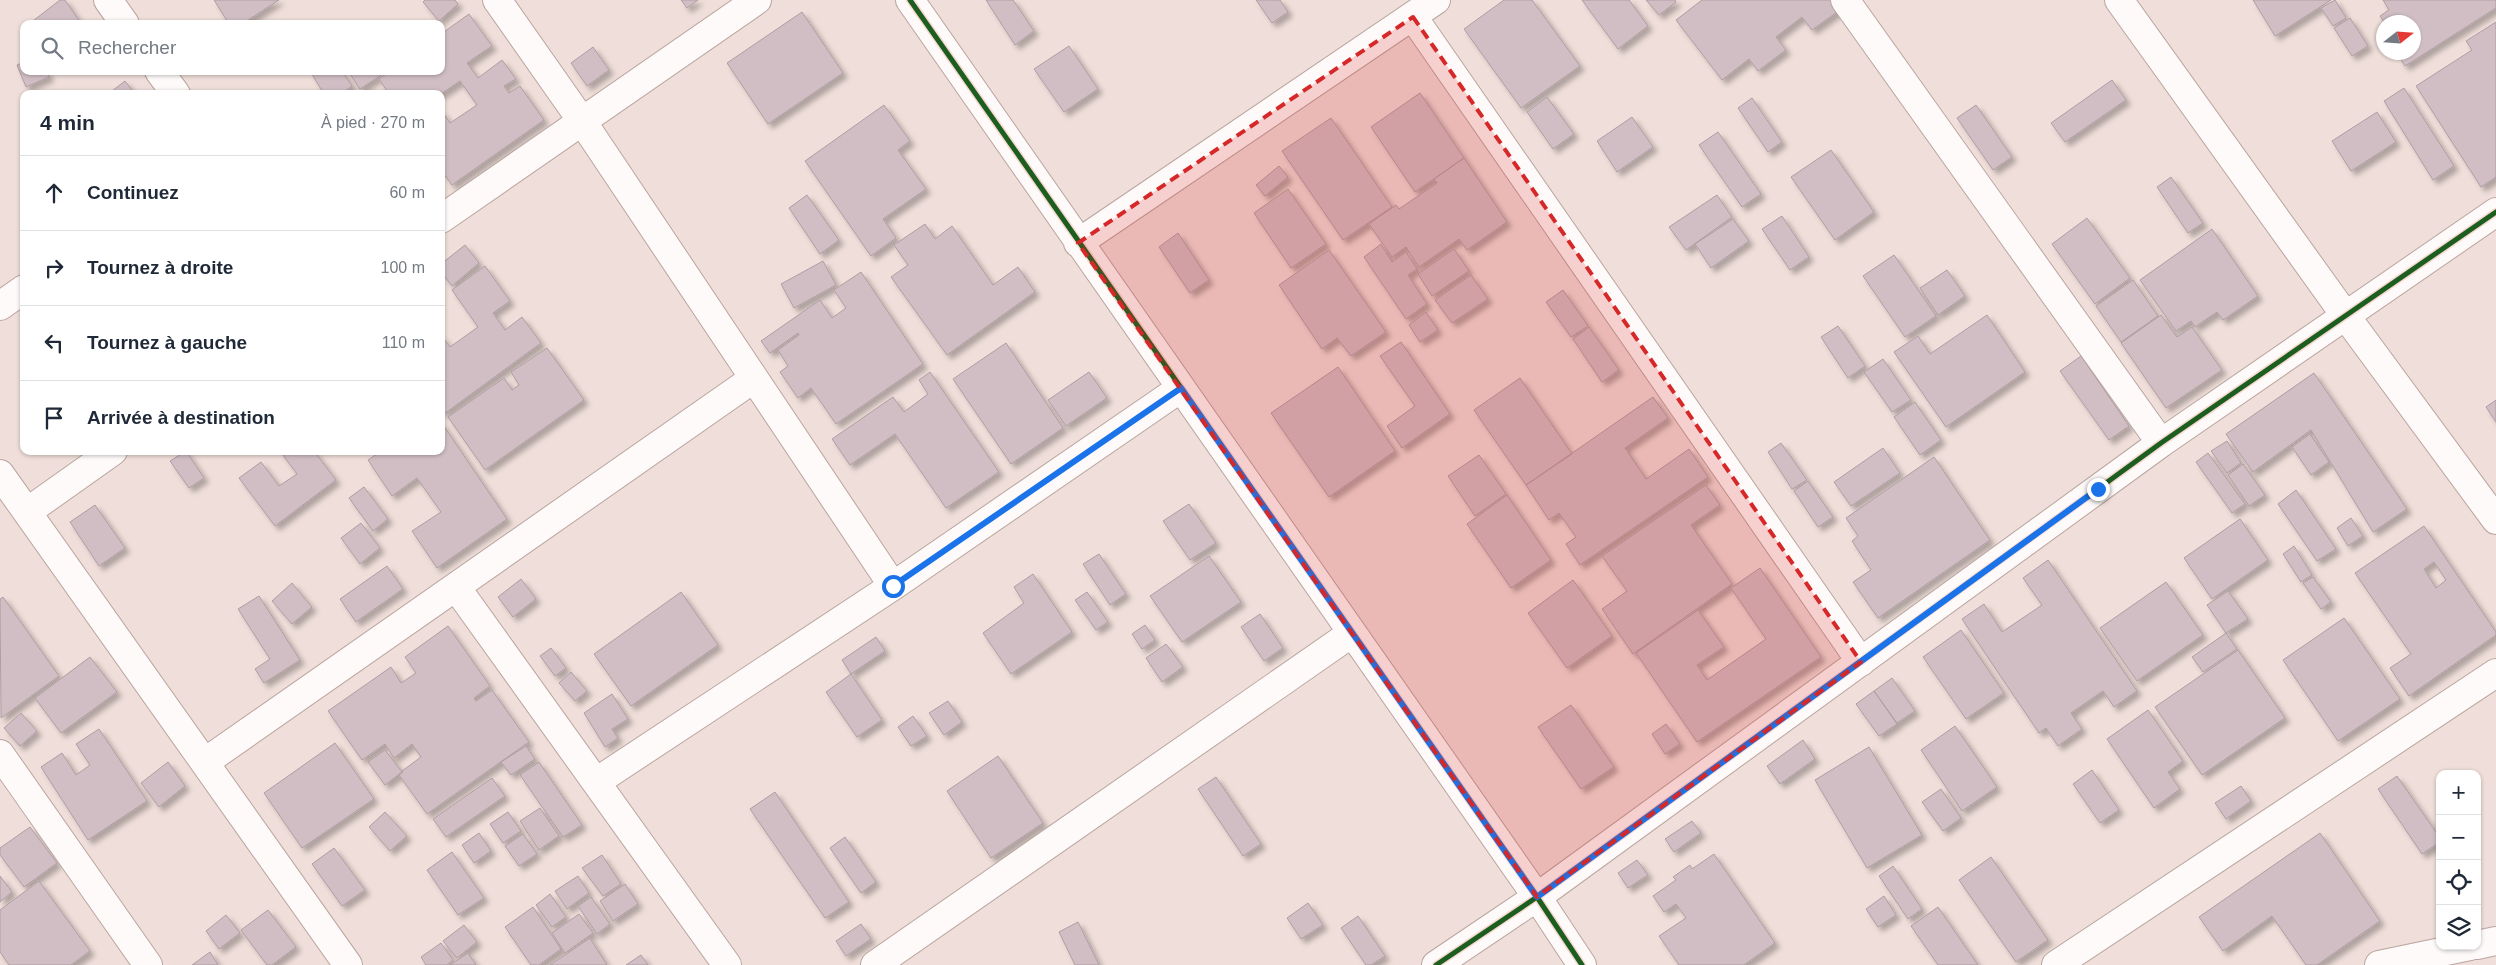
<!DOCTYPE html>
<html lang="fr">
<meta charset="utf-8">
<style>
:root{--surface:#fff;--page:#f6f6f7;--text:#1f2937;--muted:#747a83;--line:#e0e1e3}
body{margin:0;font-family:Helvetica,sans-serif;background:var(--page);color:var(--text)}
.controls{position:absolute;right:15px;bottom:15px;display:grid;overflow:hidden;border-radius:10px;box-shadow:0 1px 4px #0004}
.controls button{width:45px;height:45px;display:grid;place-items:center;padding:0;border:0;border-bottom:1px solid var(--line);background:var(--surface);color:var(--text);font:25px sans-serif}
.compass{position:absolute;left:2376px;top:15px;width:45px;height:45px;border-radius:50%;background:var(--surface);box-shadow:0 1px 4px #0004;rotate:73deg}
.stop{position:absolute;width:15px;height:15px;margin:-11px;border:4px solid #1a73e8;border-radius:50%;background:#fff}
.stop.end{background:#1a73e8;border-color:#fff;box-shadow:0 1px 5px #0008}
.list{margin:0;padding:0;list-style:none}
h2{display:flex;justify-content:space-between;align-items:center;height:65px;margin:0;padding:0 20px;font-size:21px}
h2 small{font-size:16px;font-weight:400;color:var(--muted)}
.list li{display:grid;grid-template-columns:32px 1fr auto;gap:15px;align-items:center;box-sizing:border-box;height:75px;padding:0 20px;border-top:1px solid var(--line)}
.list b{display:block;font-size:19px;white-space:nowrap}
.list em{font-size:16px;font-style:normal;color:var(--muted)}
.icon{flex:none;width:28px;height:28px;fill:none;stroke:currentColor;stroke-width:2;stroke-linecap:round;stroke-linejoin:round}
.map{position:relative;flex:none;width:2496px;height:965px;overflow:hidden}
.search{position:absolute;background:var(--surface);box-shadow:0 1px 4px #0004;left:20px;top:20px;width:425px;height:55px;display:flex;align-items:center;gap:12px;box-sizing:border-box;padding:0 18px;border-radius:10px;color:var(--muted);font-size:19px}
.panel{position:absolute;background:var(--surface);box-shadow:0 1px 4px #0004;left:20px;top:90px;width:425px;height:365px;border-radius:10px}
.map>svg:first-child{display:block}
.building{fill:#d0bec4;stroke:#af9da3;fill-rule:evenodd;filter:url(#shadow)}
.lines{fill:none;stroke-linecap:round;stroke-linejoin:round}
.minor-casing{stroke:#baa59f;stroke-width:30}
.minor{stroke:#fdfaf9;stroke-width:28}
.cycleway-casing{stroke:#f8d8d0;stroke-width:8}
.cycleway{stroke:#1b5e20;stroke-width:5}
.route{stroke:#1a73e8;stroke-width:6}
.marked{fill:#d62828;fill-opacity:0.2;stroke:#d62828;stroke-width:4;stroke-dasharray:10 6;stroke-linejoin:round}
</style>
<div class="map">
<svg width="2496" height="965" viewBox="0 0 2496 965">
<defs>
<filter id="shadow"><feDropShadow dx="4.5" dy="4.5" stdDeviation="2.5" flood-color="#0004"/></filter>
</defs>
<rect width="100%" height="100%" fill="#efded9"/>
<path class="building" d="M60,0H65L80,22L29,24Z
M214,0H279L242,24H229Z
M425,0H455L458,4L439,21L423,2Z
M681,0H698L687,8Z
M986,0H1013L1034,31L1015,45Z
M1256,0H1280L1288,12L1272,23Z
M1504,0H1532L1580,66L1521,108L1464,29Z
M1582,0H1629L1648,26L1618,49Z
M1646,0H1675L1676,2L1659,15Z
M1702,0H1839L1844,7L1812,30L1802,17L1776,37L1786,50L1758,71L1749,59L1722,80L1676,20Z
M2253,0H2331L2275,36Z
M2335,0L2346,18L2333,26L2321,8Z
M2383,0H2496V8L2405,66L2396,52H2414V22H2384L2380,16L2389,10Z
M802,12L843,73L768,124L727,63Z
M469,14L492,46L467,63L478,78L502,60L516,79L504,86L509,93L520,86L544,120L452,185L441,170V110L450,123L477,105L460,81L441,94H389L379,79L390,71H441V34Z
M2350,18L2368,46L2352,56L2334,28Z
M2496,22V177L2481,187L2416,86L2472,50L2466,41Z
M1069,46L1098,89L1064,112L1034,69Z
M593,47L609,70L587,86L571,63Z
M24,62V71H47L49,77L26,87L17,65Z
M310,71H342L352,86L341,94H324Z
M348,71H385L386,72L360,89Z
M2112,80L2126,100L2065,142L2051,123Z
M125,81L135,94H108Z
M2404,88L2454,166L2433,180L2384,101Z
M1420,93L1464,158L1415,192L1371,127Z
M1547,97L1574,134L1553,149L1527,112Z
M1752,98L1782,142L1768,152L1738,108Z
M884,105L910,141L898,150L926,189L883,219L896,238L871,256L805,161Z
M1976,105L2012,157L1993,170L1957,118Z
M2377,112L2396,142L2351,171L2332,141Z
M1632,117L1653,147L1617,172L1597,141Z
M1331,118L1392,207L1343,240L1282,151Z
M1718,132L1761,194L1742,207L1699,145Z
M1831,150L1874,212L1835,240L1791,177Z
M1464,158L1507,222L1467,250L1459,239L1419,267L1406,247L1392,257L1369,224L1396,205L1399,209L1437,183L1434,179Z
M1279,166L1288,177L1265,196L1256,185Z
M2171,177L2203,223L2188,233L2157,187Z
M1288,189L1326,244L1291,268L1254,213Z
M807,195L839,240L820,254L789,208Z
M1717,195L1732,217L1686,250L1669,227Z
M1782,216L1809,257L1790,270L1762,229Z
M2087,218L2130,278L2095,304L2052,244Z
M1733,219L1749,241L1711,268L1695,244Z
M925,224L935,239L952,226L993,285L1018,267L1035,292L947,355L891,277L908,265L894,245Z
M2212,229L2258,296L2223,320L2217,312L2195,327L2191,321L2176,331L2140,280Z
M1178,233L1209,280L1190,293L1159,247Z
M1381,244L1392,262L1406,252L1417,269L1408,275L1427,304L1406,319L1364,257Z
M465,245L479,263L452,286L441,272V264Z
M1454,249L1469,271L1432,296L1418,274Z
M1329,250L1386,332L1351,356L1337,338L1322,349L1279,285Z
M1894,255L1936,316L1905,337L1863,276Z
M823,261L836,285L794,308L781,284Z
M485,266L510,301L493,313L505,330L522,317L541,343L444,414L441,411V335L450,347L478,327L452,290Z
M1947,270L1965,296L1938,315L1920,288Z
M861,272L923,364L836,424L811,388L798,398L780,372L788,366L778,350L799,335L798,333L770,353L761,341L820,300L832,318L846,308L834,290Z
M1471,275L1488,299L1452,323L1435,300Z
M2133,280L2158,316L2121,342L2096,306Z
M1563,290L1588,326L1571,337L1546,302Z
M1426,312L1438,330L1420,342L1409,325Z
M1987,315L2025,372L1946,427L1894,352L1918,336L1930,354Z
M2161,315L2177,337L2192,327L2222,370L2166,408L2121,343Z
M1838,326L1865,366L1848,378L1821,337Z
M1589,327L1619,370L1602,382L1573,339Z
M1401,342L1450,414L1402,448L1387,426L1415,406L1380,356Z
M1006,343L1063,428L1011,464L953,379Z
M547,348L584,400L485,470L448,417L504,378L512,390L519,385L511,372Z
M2081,356L2129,426L2109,440L2060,371Z
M1883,359L1911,400L1892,412L1864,372Z
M1338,367L1395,451L1329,497L1271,413Z
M930,372L999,472L946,508L895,434L850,465L832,439L893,397L904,412L928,394L919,380Z
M1089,372L1107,398L1066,426L1048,400Z
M2314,373L2407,509L2373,532L2311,430L2253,472L2226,434Z
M1520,378L1572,454L1526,485L1474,410Z
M1653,397L1668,418L1625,448L1646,479L1689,449L1708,477L1580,565L1566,544L1576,537L1559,513L1549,520L1526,485Z
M2496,400V422L2486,407Z
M1915,402L1941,440L1920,455L1894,417Z
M441,422L507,519L437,568L412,531L441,512L417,478L392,496L368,460L381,451H441Z
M2310,434L2329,462L2311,475L2292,447Z
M2227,441L2241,463L2227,473L2211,451Z
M1781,443L1807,480L1792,489L1768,452Z
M1883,448L1900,473L1851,506L1834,482Z
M186,451L204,478L189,488L170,461Z
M280,451H314L336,480L275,526L239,478L261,462L279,486L297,474Z
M2208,453L2245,504L2232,513L2196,462Z
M1479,455L1506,494L1475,516L1448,476Z
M1934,457L1990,540L1878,618L1853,582L1871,570L1852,541L1858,536L1846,518Z
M2243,464L2265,495L2249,506L2228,475Z
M1808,481L1833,517L1818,527L1794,491Z
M1706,485L1720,505L1691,525L1732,584L1633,654L1602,609L1627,591L1602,556Z
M364,487L388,519L373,531L349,498Z
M2296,490L2336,549L2317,561L2278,504Z
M1507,495L1551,560L1511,588L1467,524Z
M1189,504L1216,543L1190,560L1163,521Z
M95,505L125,548L99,566L70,522Z
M2351,518L2363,536L2348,546L2337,528Z
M2240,519L2268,560L2212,599L2184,558Z
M361,523L380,548L360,564L341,538Z
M2424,526L2496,632V635L2409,696L2390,668L2411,654L2355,573ZM2434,562L2446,580L2436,588L2424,569Z
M2294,546L2312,575L2301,582L2283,554Z
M1099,554L1126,594L1110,605L1083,564Z
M1209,556L1241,602L1182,642L1150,596Z
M2048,560L2137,691L2114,707L2103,691L2071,713L2082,729L2058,746L2046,728L2039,733L1962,619L1984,604L2002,632L2042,605L2023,578Z
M387,566L403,589L356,622L340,599Z
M1760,568L1821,657L1697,742L1636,653L1698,610L1724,647L1697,665L1707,680L1766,639L1731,588Z
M1033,574L1072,632L1011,674L983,633L1024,603L1014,587Z
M2313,577L2331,602L2321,609L2303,583Z
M521,579L536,599L513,617L498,597Z
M1573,580L1612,636L1567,668L1528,613Z
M2166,582L2203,635L2137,681L2100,628Z
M292,583L312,607L292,624L272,601Z
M2228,591L2248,619L2226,633L2207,605Z
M681,592L718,645L631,706L594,654Z
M1087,592L1108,622L1096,630L1075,600Z
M259,596L300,660L264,683L255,669L270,659L238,609Z
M3,597L59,676L1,718L0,599Z
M1260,614L1283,648L1264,661L1241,627Z
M2344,618L2400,699L2338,741L2283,660Z
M1145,625L1155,640L1142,649L1132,634Z
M448,626L490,686L474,698L476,701L492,690L529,742L427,814L399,775L403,772L402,771L421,757L412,744L394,758L385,744L362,760L328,711L391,667L401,683L416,673L405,657Z
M1961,630L2004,693L1966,719L1923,657Z
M2226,633L2237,649L2203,672L2192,657Z
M876,637L885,651L851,674L842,660Z
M1166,644L1183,667L1162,682L1146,658Z
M551,648L566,668L555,676L540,656Z
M2238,650L2285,718L2202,775L2155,707Z
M90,657L117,692L61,733L35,698Z
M571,672L587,691L575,701L559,683Z
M851,674L882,720L857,737L826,692Z
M1892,678L1915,711L1897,723L1874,691Z
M1874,691L1897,724L1879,736L1856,704Z
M612,694L628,719L612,729L618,738L605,747L584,713Z
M948,701L962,722L944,735L929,713Z
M1571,705L1614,767L1581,789L1538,727Z
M2148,710L2183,761L2168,772L2180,789L2154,808L2107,739Z
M21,713L37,731L20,746L4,728Z
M913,716L927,736L911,746L898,727Z
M1666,724L1680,744L1665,754L1652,734Z
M1955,726L1997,787L1962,811L1921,750Z
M99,729L147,801L88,840L41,767L62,753L76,775L90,765L76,744Z
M1803,740L1815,759L1780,784L1767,766Z
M335,743L374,799L302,848L264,793Z
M526,746L535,759L511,775L501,762Z
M1869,747L1922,835L1867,868L1815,780Z
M385,750L402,772L385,785L368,762Z
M998,756L1043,823L991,858L947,791Z
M168,762L185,786L159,807L141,783Z
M539,762L582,825L563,837L520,775Z
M2092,770L2119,810L2100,823L2073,784Z
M2397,776L2440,838V842L2422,854L2378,789Z
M1216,777L1261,844L1243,856L1198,789Z
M492,778L505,796L446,837L433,819Z
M2241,786L2251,801L2226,819L2215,803Z
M1941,789L1961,818L1943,831L1922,802Z
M775,792L849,902L825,918L750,809Z
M540,808L559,836L539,850L520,821Z
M385,812L407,836L390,851L369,827Z
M508,812L521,831L503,843L490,824Z
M1692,821L1701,833L1674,852L1665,839Z
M30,827L57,863L24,887L0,855V848Z
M479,833L491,851L474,863L462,845Z
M2320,833L2380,921L2317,965H2306L2272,916L2223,951L2199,917Z
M523,834L537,854L519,866L505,846Z
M845,837L876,882L861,893L830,848Z
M334,848L365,890L342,906L312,864Z
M452,852L484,898L458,915L427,870Z
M1714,854L1775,943L1744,965H1679L1659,936L1686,918L1676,904L1664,912L1653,896L1676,880L1673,877L1690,865L1692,869Z
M602,855L621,884L603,896L582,868Z
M1991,857L2048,940L2016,962L1959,880Z
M1637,860L1648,875L1628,888L1618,873Z
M1893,866L1922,909L1908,919L1879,876Z
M0,876L12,892L0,902Z
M578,876L589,893L567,909L555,891Z
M39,881L90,951L71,965H9L0,952V910Z
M625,884L638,904L613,921L600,901Z
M550,894L566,917L552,927L536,905Z
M1884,896L1896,915L1878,927L1866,909Z
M591,897L610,924L597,934L578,906Z
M1308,903L1323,925L1301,939L1287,918Z
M533,907L561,949L539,965H531L505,927Z
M1938,907L1978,965H1938L1911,926Z
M268,910L296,947L272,965H267L241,930Z
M579,914L593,933L565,953L552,933Z
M226,915L240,933L219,949L206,931Z
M1358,916L1385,956L1371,965H1366L1341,928Z
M1078,922L1099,965H1075L1059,932Z
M861,924L871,939L846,956L836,941Z
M464,925L477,942L457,958L443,941Z
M590,938L607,965H550Z
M441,943L453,960L447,965H426L421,957Z
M210,952L218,965H192Z
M468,953L476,965H450Z
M641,955L648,965H626Z"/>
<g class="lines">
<defs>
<path id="minor" d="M108,0L125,24
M497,0L582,121L893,586
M910,0L1537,897L1582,965
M1845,0L2161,443
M2119,0L2345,315L2496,520
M1413,17L1861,662
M159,71L176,94
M441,219L757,0
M1078,243L1436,0
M0,306L24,289
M0,474L348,965
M27,512L113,451
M456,587L727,965
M0,754L148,965
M205,762L753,379
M596,782L893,586L1181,388
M2477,945L2496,941
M875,965L1352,633
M1436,965L1537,897L2161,443L2496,212
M2056,965L2496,673
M2379,965L2470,946"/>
</defs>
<use href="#minor" class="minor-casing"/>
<use href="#minor" class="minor"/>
<defs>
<path id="cycleway" d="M910,0L1537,897L1582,965
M1436,965L1537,897L2161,443L2496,212"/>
</defs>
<use href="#cycleway" class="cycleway-casing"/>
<use href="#cycleway" class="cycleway"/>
</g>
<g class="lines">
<path class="route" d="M893,586L1181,388L1537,897L2098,489"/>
</g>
<path class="marked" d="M1413,17L1861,662L1537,897L1078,243Z"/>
</svg>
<div class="controls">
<button>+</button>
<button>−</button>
<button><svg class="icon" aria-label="locate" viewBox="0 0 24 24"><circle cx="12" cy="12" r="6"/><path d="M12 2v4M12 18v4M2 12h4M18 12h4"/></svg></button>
<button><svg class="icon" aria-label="layers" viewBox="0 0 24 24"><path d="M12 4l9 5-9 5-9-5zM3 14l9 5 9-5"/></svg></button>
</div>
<svg class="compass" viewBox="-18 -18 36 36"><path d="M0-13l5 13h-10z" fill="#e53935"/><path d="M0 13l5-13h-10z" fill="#747a83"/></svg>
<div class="stop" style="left:893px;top:586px"></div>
<div class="stop end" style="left:2098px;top:489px"></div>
<div class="search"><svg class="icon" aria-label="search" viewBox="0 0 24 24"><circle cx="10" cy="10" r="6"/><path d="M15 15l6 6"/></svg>Rechercher</div>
<section class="panel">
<h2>4 min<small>À pied · 270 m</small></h2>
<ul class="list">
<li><svg class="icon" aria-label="ahead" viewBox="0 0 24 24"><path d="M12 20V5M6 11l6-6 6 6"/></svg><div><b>Continuez</b></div><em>60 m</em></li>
<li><svg class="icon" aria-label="right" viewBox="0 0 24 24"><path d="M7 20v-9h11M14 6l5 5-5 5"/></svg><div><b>Tournez à droite</b></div><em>100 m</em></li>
<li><svg class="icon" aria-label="left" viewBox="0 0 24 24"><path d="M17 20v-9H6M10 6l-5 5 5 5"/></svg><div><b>Tournez à gauche</b></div><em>110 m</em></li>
<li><svg class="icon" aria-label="arrive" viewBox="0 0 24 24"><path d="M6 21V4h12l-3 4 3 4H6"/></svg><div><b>Arrivée à destination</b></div></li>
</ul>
</section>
</div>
